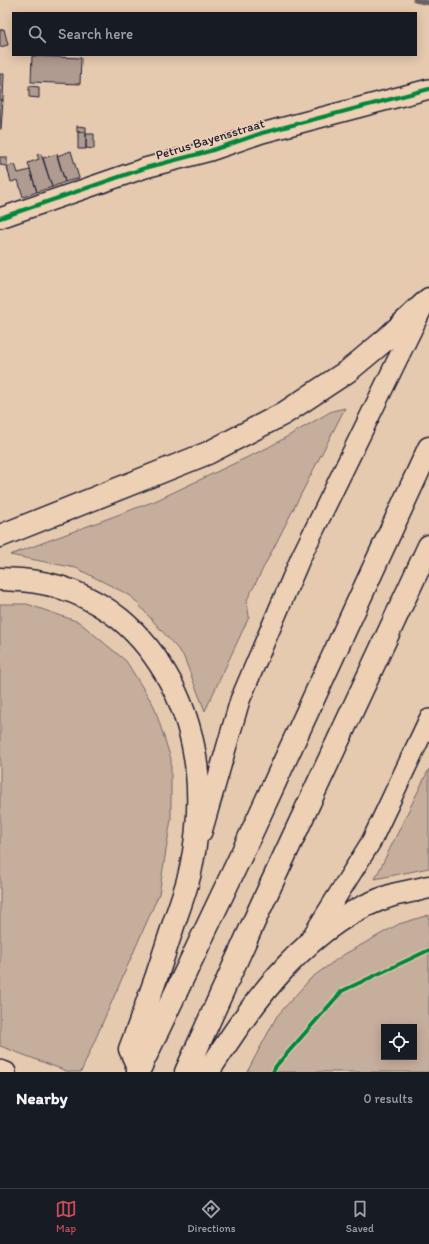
<!DOCTYPE html>
<style>
:root{--surface:#171b24;--page:#20242c;--text:#f1f3f6;--muted:#9ea1a6;--line:#363941;--accent:#d1495b}
body{margin:0;font-family:Itim,sans-serif;background:var(--page);color:var(--text)}
.controls{position:absolute;right:12px;bottom:12px;display:grid;overflow:hidden;border-radius:0px;box-shadow:0 2px 10px #0003}
.controls button{width:36px;height:36px;display:grid;place-items:center;padding:0;border:0;border-bottom:1px solid var(--line);background:var(--surface);color:var(--text);font:20px sans-serif}
.list{margin:0;padding:0;list-style:none}
h2{display:flex;justify-content:space-between;align-items:center;height:52px;margin:0;padding:0 16px;font-size:17px}
h2 small{font-size:13px;font-weight:400;color:var(--muted)}
.icon{flex:none;width:22px;height:22px;fill:none;stroke:currentColor;stroke-width:2;stroke-linecap:round;stroke-linejoin:round}
.map{position:relative;flex:none;width:429px;height:1072px;overflow:hidden}
.search{position:absolute;background:var(--surface);box-shadow:0 2px 10px #0003;left:12px;right:12px;top:12px;height:44px;display:flex;align-items:center;gap:10px;box-sizing:border-box;padding:0 14px;border-radius:0px;color:var(--muted);font-size:15px}
.sheet{height:116px;background:var(--surface)}
nav{display:flex;justify-content:space-around;align-items:center;box-sizing:border-box;height:56px;border-top:1px solid var(--line);background:var(--surface);font-size:11px;color:var(--muted)}
nav a{display:grid;justify-items:center;gap:2px}
nav .on{color:var(--accent)}
.map>svg:first-child{display:block}
.green{fill:#c6ae9c;stroke:#74686c;fill-rule:evenodd}
.lines{fill:none;stroke-linecap:round;stroke-linejoin:round}
.stream{stroke:#6b6066;stroke-width:5}
.building{fill:#af9b8f;stroke:#22223b}
.minor-casing{stroke:#22223b;stroke-width:22}
.highway-casing{stroke:#22223b;stroke-width:25}
.minor{stroke:#eed1b4;stroke-width:19}
.highway{stroke:#eed1b4;stroke-width:22}
.cycleway-casing{stroke:#eed1b4;stroke-width:6}
.cycleway{stroke:#00873e;stroke-width:4}
.labels{text-anchor:middle;dominant-baseline:central;stroke-width:3;stroke-linejoin:round;paint-order:stroke}
.street-label{font-size:13px;fill:#22223b;stroke:#eed1b4}
</style>
<div class="map">
<svg width="429" height="1072" viewBox="0 0 429 1072">
<rect width="100%" height="100%" fill="#e6caaf"/>
<filter id="ink" filterUnits="userSpaceOnUse"><feTurbulence type="fractalNoise" baseFrequency=".025" numOctaves="2"/><feDisplacementMap in="SourceGraphic" scale="8" xChannelSelector="R" yChannelSelector="G"/><feConvolveMatrix kernelMatrix="1 2 1 2 8 2 1 2 1" color-interpolation-filters="sRGB"/></filter>
<g filter="url(#ink)">
<path class="green" d="M345,408L247,600L249,617L205,711L183,655L131,596L76,568L10,555L155,501L269,447L332,411Z
M0,604H27L79,622L126,661L154,706L171,759V819L159,894L81,1072H69L0,1046Z
M429,769V868L375,879L428,771Z
M429,915V1072H247L277,1016L311,978L343,955L399,924ZM384,1027H414V1057H384Z"/>
<g class="lines">
<path class="stream" d="M415,0L429,3"/>
</g>
<path class="building" d="M4,29L8,45L0,47V30Z
M32,56L81,58L80,84L31,82Z
M0,74H4L3,100H0Z
M29,86L39,87V98L29,97Z
M0,100H3L1,129H0Z
M77,126L86,127V132H77Z
M78,132H86V149H78Z
M86,134H94V149L86,148Z
M71,151L79,178L65,182L57,156Z
M41,154L52,187L37,192L28,163L39,159L37,155Z
M57,154L65,182L52,187L43,158Z
M0,157H7V166L0,165Z
M15,164L18,173L30,170L37,192L23,197L18,180L11,182L7,167Z"/>
<g class="lines">
<defs>
<path id="minor" d="M0,218L145,168L210,151L262,133L429,89
M202,832L240,700L301,557L423,307
M309,941L371,842L429,719
M0,1070L6,1072"/>
<path id="highway" d="M0,536L208,453L283,414L348,371L384,341L429,299
M0,579C7,579 14,580 21,580C59,583 91,596 120,619C142,637 158,659 171,683C201,740 204,806 191,868C187,888 179,907 173,926C160,968 146,1008 130,1049L139,1069
M138,1072L245,847L429,448
M186,1072L261,906L429,546
M208,1072C253,1002 309,920 393,895C405,892 417,890 429,887"/>
</defs>
<use href="#minor" class="minor-casing"/>
<use href="#highway" class="highway-casing"/>
<use href="#minor" class="minor"/>
<use href="#highway" class="highway"/>
<defs>
<path id="cycleway" d="M0,218L145,168L210,151L262,133L429,89
M273,1072L276,1066L342,991L429,950"/>
</defs>
<use href="#cycleway" class="cycleway-casing"/>
<use href="#cycleway" class="cycleway"/>
</g>
</g>
<g class="labels">
<g class="street-label">
<text transform="translate(210 139) rotate(-17)">Petrus Bayensstraat</text>
</g>
</g>
</svg>
<div class="controls">
<button><svg class="icon" aria-label="locate" viewBox="0 0 24 24"><circle cx="12" cy="12" r="6"/><path d="M12 2v4M12 18v4M2 12h4M18 12h4"/></svg></button>
</div>
<div class="search"><svg class="icon" aria-label="search" viewBox="0 0 24 24"><circle cx="10" cy="10" r="6"/><path d="M15 15l6 6"/></svg>Search here</div>
</div>
<section class="sheet">
<h2>Nearby<small>0 results</small></h2>
<ul class="list">
</ul>
</section>
<nav>
<a class="on"><svg class="icon" aria-label="map" viewBox="0 0 24 24"><path d="M3 6l6-2 6 2 6-2v14l-6 2-6-2-6 2zM9 4v14M15 6v14"/></svg>Map</a>
<a><svg class="icon" aria-label="directions" viewBox="0 0 24 24"><path d="M12 3l9 9-9 9-9-9zM9 14v-3h6M13 9l2 2-2 2"/></svg>Directions</a>
<a><svg class="icon" aria-label="saved" viewBox="0 0 24 24"><path d="M7 4h10v16l-5-4-5 4z"/></svg>Saved</a>
</nav>
